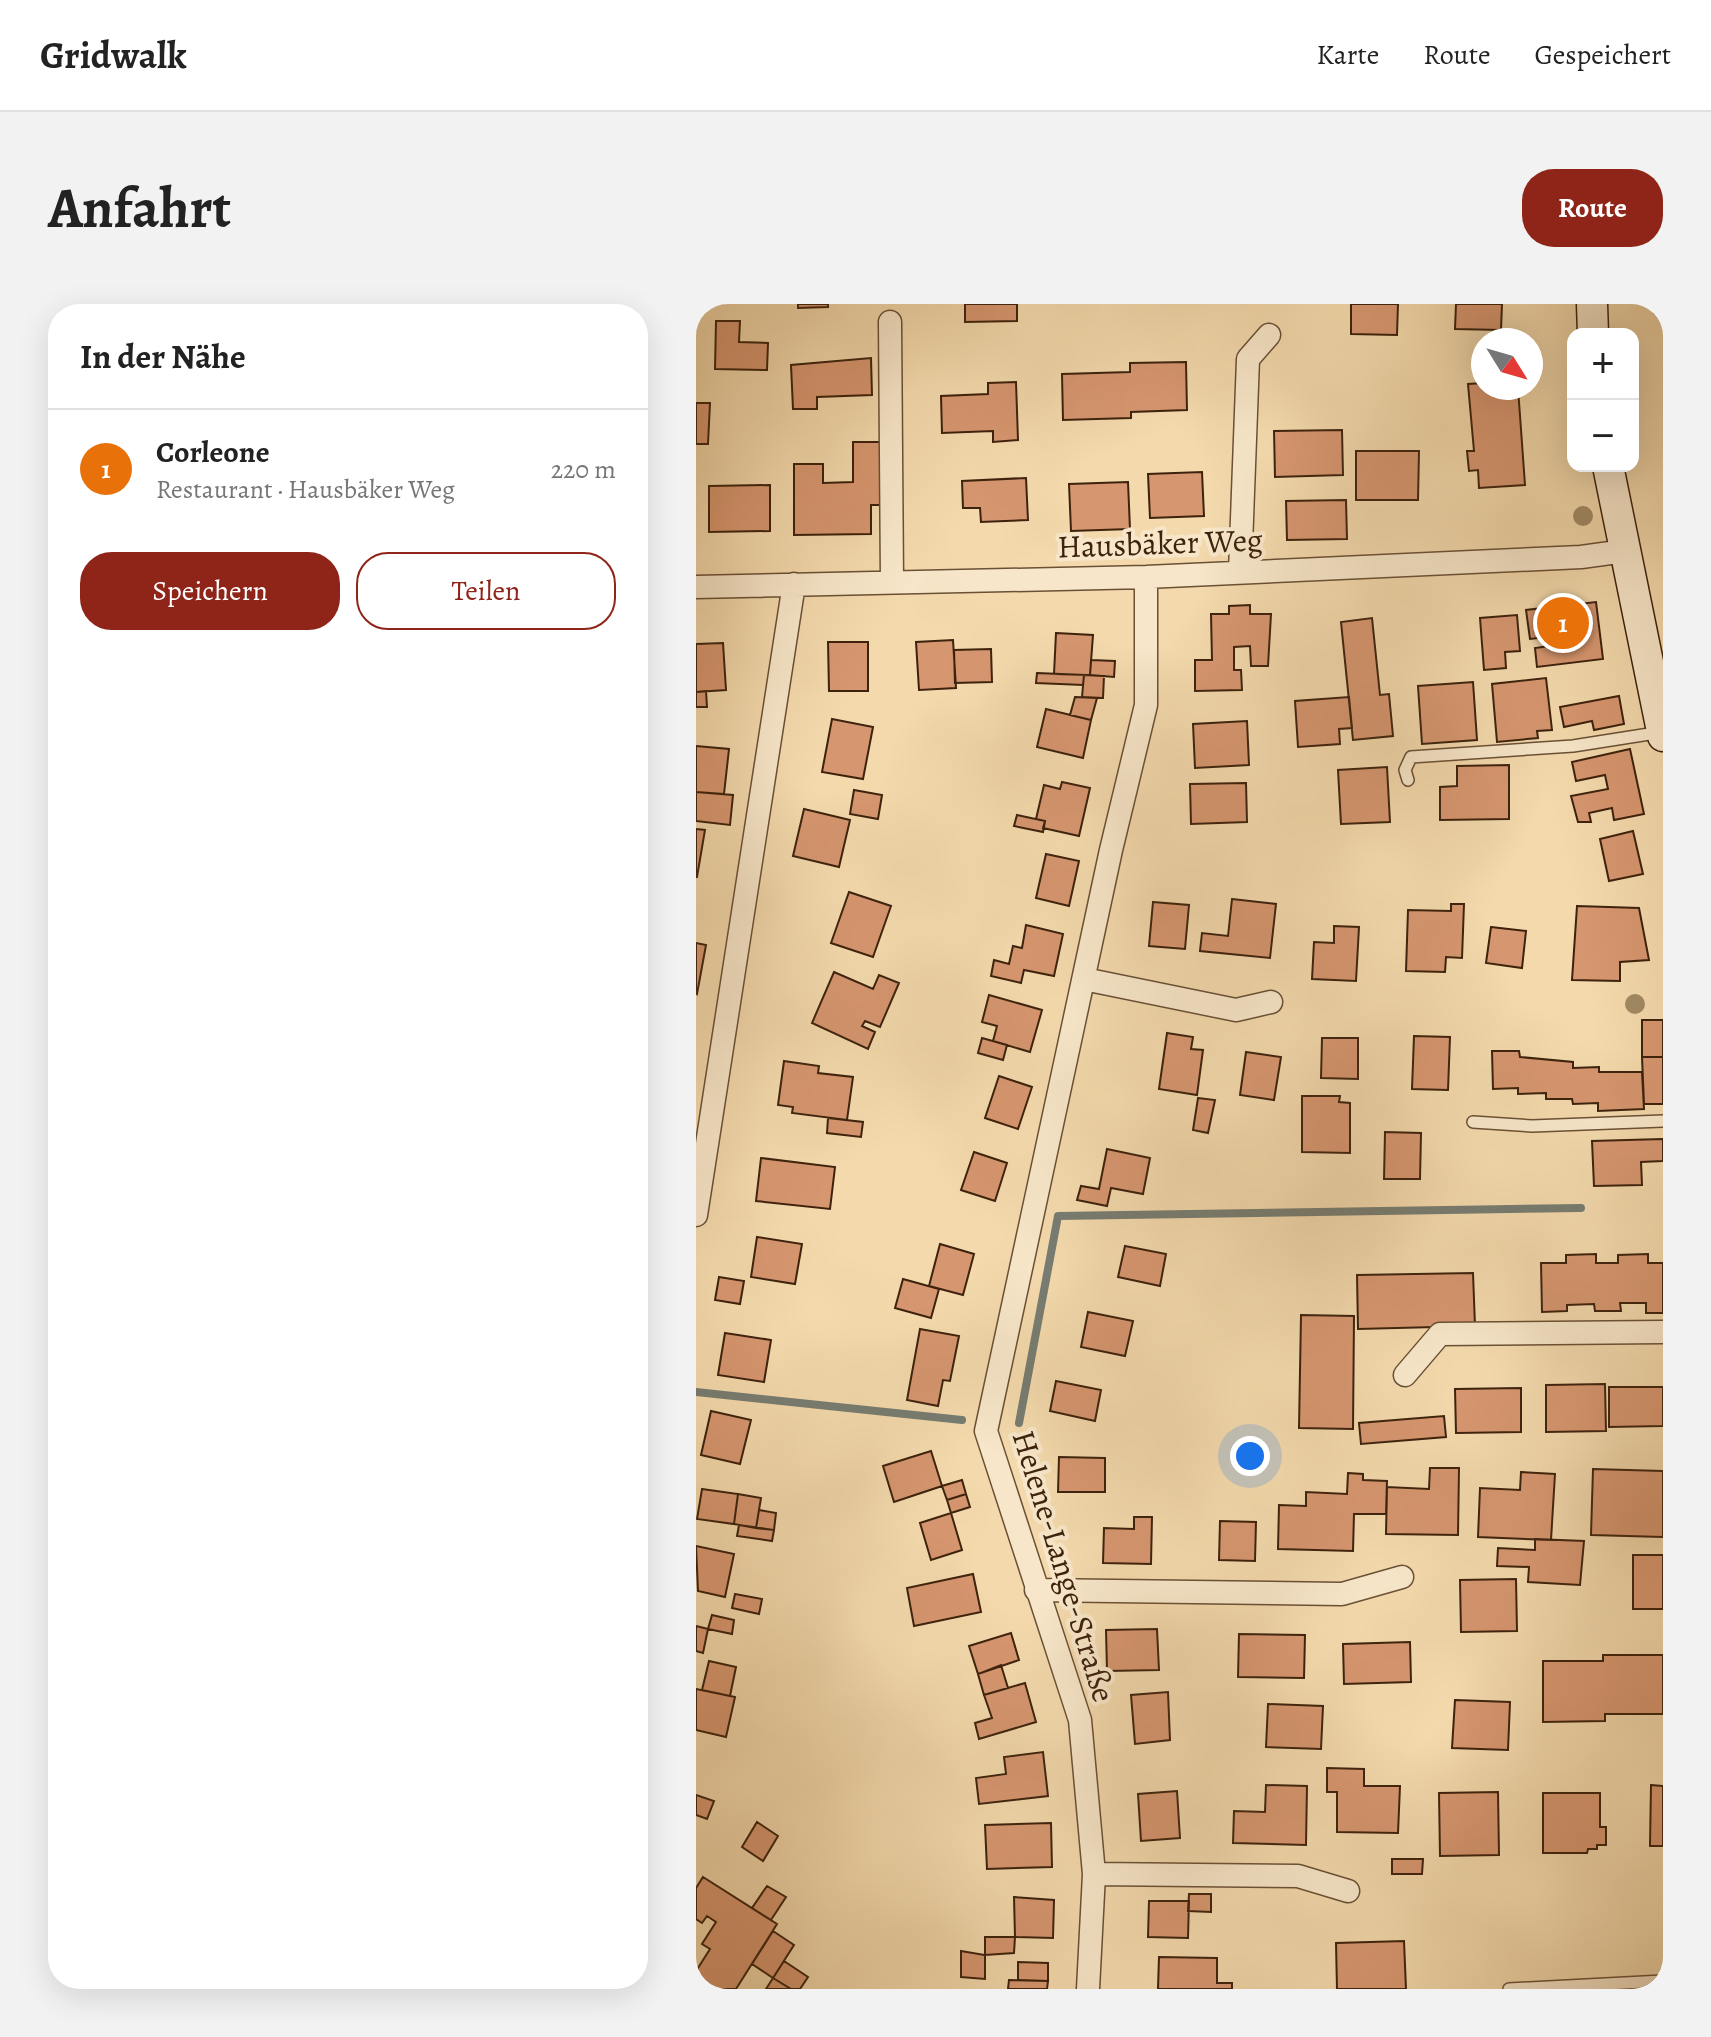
<!DOCTYPE html>
<html lang="de">
<meta charset="utf-8">
<style>
:root{--surface:#fff;--page:#f2f2f2;--text:#222;--muted:#767676;--line:#e0e0e0;--accent:#8f2418}
body{margin:0;font-family:Alegreya,serif;background:var(--page);color:var(--text)}
.controls{position:absolute;right:24px;top:24px;display:grid;overflow:hidden;border-radius:16px;box-shadow:0 8px 32px #0002}
.controls button{width:72px;height:72px;display:grid;place-items:center;padding:0;border:0;border-bottom:2px solid var(--line);background:var(--surface);color:var(--text);font:40px sans-serif}
.compass{position:absolute;left:775px;top:24px;width:72px;height:72px;border-radius:50%;background:var(--surface);box-shadow:0 8px 32px #0002;rotate:127deg}
.you{position:absolute;left:554px;top:1152px;width:28px;height:28px;margin:-20px;border:6px solid #fff;border-radius:50%;background:#1a73e8;box-shadow:0 0 0 12px #1a73e833}
.badge{display:grid;place-items:center;width:52px;height:52px;border-radius:50%;background:var(--accent);color:#fff;font-size:26px;font-weight:700}
.pin{position:absolute;translate:-50% -50%;border:4px solid #fff;box-shadow:0 2px 8px #0006}
.list{margin:0;padding:0;list-style:none}
h2{display:flex;justify-content:space-between;align-items:center;height:104px;margin:0;padding:0 32px;font-size:34px}
h2 small{font-size:26px;font-weight:400;color:var(--muted)}
.list li{display:grid;grid-template-columns:52px 1fr auto;gap:24px;align-items:center;box-sizing:border-box;height:120px;padding:0 32px;border-top:2px solid var(--line)}
.list b{display:block;font-size:30px;white-space:nowrap}
.list p{margin:0;font-size:26px;white-space:nowrap;color:var(--muted)}
.list em{font-size:26px;font-style:normal;color:var(--muted)}
.actions{display:flex;gap:16px;padding:24px 32px}
.actions a{flex:1;padding:18px 0;border:2px solid var(--accent);border-radius:32px;text-align:center;font-size:28px;color:var(--accent)}
.actions .main{background:var(--accent);color:#fff}
.map{position:relative;flex:none;width:967px;height:1685px;overflow:hidden;border-radius:32px}
header{display:flex;align-items:center;gap:48px;box-sizing:border-box;height:112px;padding:0 40px;background:var(--surface);border-bottom:2px solid var(--line)}
header strong{font-size:38px}
nav{display:flex;gap:44px;margin-inline-start:auto;font-size:28px}
.intro{display:flex;align-items:center;justify-content:space-between;box-sizing:border-box;height:192px;padding:0 48px}
h1{margin:0;font-size:56px}
.button{padding:20px 36px;border-radius:32px;background:var(--accent);color:#fff;font-size:28px;font-weight:700}
main{display:flex;gap:48px;padding:0 48px}
aside{flex:1;background:var(--surface);border-radius:32px;box-shadow:0 8px 32px #0002}
.map>svg:first-child{display:block}
.lines{fill:none;stroke-linecap:round;stroke-linejoin:round}
.stream{stroke:#777c71;stroke-width:8}
.building{fill:#d6966f;stroke:#3d220d;stroke-width:2}
.lane-casing{stroke:#6a5035;stroke-width:14}
.street-casing{stroke:#6a5035;stroke-width:25}
.secondary-casing{stroke:#3d220d;stroke-width:33}
.lane{stroke:#f7e6c9;stroke-width:11}
.street{stroke:#f7e6c9;stroke-width:22}
.secondary{stroke:#f7e6c9;stroke-width:30}
.tree{fill:#a18a65}
.labels{text-anchor:middle;dominant-baseline:central;stroke-width:8;stroke-linejoin:round;paint-order:stroke}
.street-label{font-size:32px;fill:#3d220d;stroke:#f7e6c9}
</style>
<header>
<strong>Gridwalk</strong>
<nav><a>Karte</a><a>Route</a><a>Gespeichert</a></nav>
</header>
<div class="intro"><h1>Anfahrt</h1><a class="button">Route</a></div>
<main>
<aside>
<h2>In der Nähe<small></small></h2>
<ul class="list">
<li><span class="badge" style="background:#e8710a">1</span><div><b>Corleone</b><p>Restaurant · Hausbäker Weg</p></div><em>220 m</em></li>
</ul>
<div class="actions"><a class="main">Speichern</a><a>Teilen</a></div>
</aside>
<div class="map">
<svg width="967" height="1685" viewBox="0 0 967 1685">
<rect width="100%" height="100%" fill="#f3d9ac"/>
<filter id="stains"><feTurbulence type="fractalNoise" baseFrequency=".0025" numOctaves="4"/><feColorMatrix values="0 0 0 0 .2 0 0 0 0 .09 0 0 0 0 .02 0 0 0 .5 -.17"/></filter>
<radialGradient id="worn" r=".72"><stop offset=".6" stop-color="#630" stop-opacity="0"/><stop offset="1" stop-color="#630" stop-opacity=".3"/></radialGradient>
<g class="lines">
<path class="stream" d="M0,1088L266,1116
M323,1119L362,912L885,904"/>
</g>
<path class="building" d="M102,0H132V3L102,4Z
M269,0H321V17L269,18Z
M655,0H702L701,31L655,30Z
M760,0H806L805,26L759,25Z
M20,17H44L43,38L72,39L71,66L19,65Z
M175,54L176,91L121,93V105H97L95,61Z
M490,58L491,106L435,108V114L367,116L366,70L434,68V59Z
M320,78L322,136L297,138V127L246,129L245,92L292,90V79Z
M787,79V84H822L829,181L783,184L782,166L773,167L771,147H778L772,80Z
M0,99H14L12,140H0Z
M646,126L647,171L579,173L578,127Z
M157,138H189V201H175V230L98,231V160H127V179L157,178Z
M660,147H723L722,196H660Z
M506,168L508,212L454,214L452,170Z
M330,174L332,216L285,218L284,204H267L266,177Z
M432,178L434,225L375,227L373,180Z
M74,181V227L13,228V182Z
M650,196L651,235L591,236L590,197Z
M900,298L907,355L841,363L839,344L861,341L860,332L834,335L830,306Z
M554,301V310H575L572,362H555L554,342L538,343V366H545L546,386L499,387V356H516L515,310H533V302Z
M821,311L824,347L809,348L810,364L788,366L784,314Z
M676,314L684,391L693,390L697,432L657,436L645,318Z
M360,329L397,331L394,371L358,370Z
M257,336L260,384L223,386L220,338Z
M132,338H172V387H133Z
M27,339L30,386L0,388V340Z
M295,345L296,378L259,379L258,346Z
M395,356L419,357L418,373L394,371Z
M341,369L388,371L387,381L340,379Z
M388,371L408,372L407,394L386,393Z
M850,374L856,426L841,427L842,434L801,438L796,380Z
M777,378L781,436L726,440L722,382Z
M10,387L11,403H0V388Z
M923,392L928,420L898,426L896,417L868,423L864,403Z
M379,393L401,394L395,416L374,411Z
M653,393L656,424L643,425L644,440L602,443L599,397Z
M350,405L395,416L387,454L341,443Z
M136,415L177,423L167,475L126,468Z
M551,417L553,461L499,464L497,420Z
M0,442L33,445L28,490L0,488Z
M934,445L948,510L918,516L916,504L893,509L895,518H882L875,492L912,485L909,471L880,477L876,458Z
M813,461V515L744,516V483L761,482V462Z
M691,463L694,518L645,520L642,466Z
M366,478L394,484L383,532L347,524L349,517L340,515L348,481L364,485Z
M550,479L551,518L495,520L494,480Z
M158,486L186,491L182,515L154,510Z
M0,488L37,491L34,521L0,517Z
M108,505L154,516L143,563L97,552Z
M321,511L349,517L347,528L318,522Z
M0,525L9,526L1,573H0Z
M937,527L947,570L913,577L904,535Z
M350,550L383,557L373,602L340,594Z
M153,588L195,602L177,653L135,639Z
M536,595L580,600L574,654L504,647L506,629L532,632Z
M457,598L493,601L489,645L453,642Z
M755,600H768L766,654L750,653L749,668L710,667L712,606L755,607Z
M881,602L943,604L953,656L924,658V677L876,676Z
M330,621L367,630L358,672L328,666L325,679L295,672L298,656L313,660L317,642L326,644Z
M638,622L663,623L660,677L616,675L618,638L638,639Z
M795,623L830,627L826,664L790,659Z
M0,639L10,641L1,690L0,689Z
M138,668L177,685L183,671L203,679L184,723L169,717L166,722L179,728L172,745L116,719Z
M293,691L346,706L334,748L297,737L301,722L286,718Z
M946,716H967V753H946Z
M471,729L497,733L495,745L507,746L501,791L463,785Z
M718,732L754,733L752,786L716,785Z
M286,734L311,741L307,756L282,749Z
M626,734H662V775L625,774Z
M796,747H823L824,753L877,758V764L903,763V768H946L948,805L902,807V799L877,800L876,795H850V789L822,790V784L797,785Z
M550,748L585,753L578,796L544,791Z
M946,753H967V800H948Z
M88,757L123,762L122,769L157,773L151,816L96,809L97,803L82,801Z
M303,772L336,783L322,825L289,814Z
M606,792H644L643,798L654,799V849L606,848Z
M502,794L519,796L512,829L497,826Z
M132,814L167,818L165,833L131,829Z
M689,828L725,829L724,875H688Z
M967,835V857L945,858L946,881L898,882L896,837Z
M411,845L454,854L447,890L415,884L411,902L381,896L385,882L403,885Z
M278,848L311,859L299,897L265,886Z
M65,854L139,863L134,905L60,897Z
M61,933L106,940L99,980L55,973Z
M244,940L278,950L267,991L233,982Z
M429,942L470,950L464,982L422,973Z
M900,950V959H922V951L952,950V959H967V1009H950V999H924L925,1007H899L898,1000L871,1001V1007L846,1008L845,959H870V951Z
M777,969L779,1022L662,1025L661,971Z
M23,973L48,977L44,1000L19,996Z
M207,975L243,985L235,1014L199,1004Z
M392,1008L437,1017L429,1052L385,1043Z
M605,1011L658,1012L657,1125L603,1124Z
M224,1025L263,1032L254,1077L247,1076L242,1102L211,1096Z
M29,1029L75,1036L68,1078L22,1071Z
M360,1077L405,1086L399,1117L354,1107Z
M909,1080L910,1127L850,1128V1081Z
M913,1083H967V1122L913,1123Z
M825,1084V1128L760,1129L759,1085Z
M15,1107L55,1116L44,1160L5,1151Z
M748,1112L750,1133L665,1140L663,1119Z
M235,1147L246,1182L198,1198L187,1162Z
M363,1153L409,1154V1188H362Z
M734,1164H763L762,1231L690,1230L691,1183L733,1185Z
M897,1165L967,1167V1233L895,1231Z
M825,1168L859,1170L855,1236L782,1233L784,1184L824,1186Z
M652,1169L667,1170V1176L691,1177L690,1210H658L657,1247L582,1245L583,1201L610,1202V1188L651,1190Z
M266,1176L270,1190L251,1196L246,1182Z
M6,1185L42,1190L38,1220L1,1215Z
M42,1190L65,1194L60,1224L38,1220Z
M270,1190L274,1203L255,1209L251,1196Z
M63,1206L80,1209L78,1226L60,1224Z
M255,1209L266,1246L235,1256L224,1219Z
M438,1213H456L455,1260L407,1259L408,1224L438,1225Z
M524,1217L560,1218L559,1257L523,1256Z
M43,1221L78,1226L76,1237L41,1232Z
M839,1235L888,1237L884,1281L832,1278L833,1263L801,1262L802,1244L839,1246Z
M0,1242L38,1250L29,1293L2,1287Z
M937,1251H967V1305H937Z
M277,1270L285,1308L218,1322L211,1284Z
M820,1275L821,1327L765,1328L764,1276Z
M39,1290L66,1295L63,1310L36,1304Z
M16,1311L38,1316L36,1330L12,1325Z
M0,1322L12,1325L7,1349L0,1347Z
M461,1325L463,1366L411,1367L410,1326Z
M315,1329L323,1356L282,1370L273,1342Z
M543,1330L609,1331L608,1374L542,1373Z
M714,1338L715,1378L648,1380L647,1340Z
M907,1351H967V1410H909V1417L847,1418V1357H907Z
M13,1357L40,1363L34,1392L6,1386Z
M305,1361L312,1384L288,1391L282,1370Z
M329,1379L340,1418L283,1435L279,1419L296,1414L288,1391Z
M0,1385L39,1393L30,1433L0,1426Z
M472,1388L474,1436L439,1440L435,1391Z
M759,1396L814,1398L812,1446L756,1444Z
M572,1400L627,1402L625,1445L570,1443Z
M347,1448L352,1492L283,1500L280,1474L310,1470L308,1453Z
M631,1464L668,1465V1482H704L702,1529L641,1528V1488H631Z
M570,1481L611,1482L610,1541L537,1539L538,1507L569,1508Z
M955,1481L967,1482V1542H954Z
M481,1487L484,1534L445,1537L442,1490Z
M802,1488L803,1551L744,1552L743,1489Z
M847,1489H904V1523H910V1541H901V1545H892L891,1549H847Z
M0,1491L18,1497L11,1515L0,1511Z
M61,1518L82,1532L67,1557L46,1543Z
M355,1519L356,1563L291,1565L289,1521Z
M696,1555H727L726,1570H696Z
M7,1573L81,1620L40,1685H9L0,1679V1667L14,1645L6,1640L20,1618L11,1612L6,1619L0,1615V1584Z
M71,1582L90,1593L75,1616L56,1604Z
M493,1590H515V1608L492,1607Z
M318,1593L358,1596L357,1634L319,1633Z
M453,1597H493L492,1634L452,1633Z
M77,1627L98,1641L77,1674L56,1660Z
M289,1633H319L318,1649L289,1651Z
M708,1637L710,1685H641L640,1639Z
M265,1647L289,1651V1675L265,1673Z
M463,1653L521,1654V1679H536V1685H462Z
M88,1657L112,1673L104,1685H95L77,1674Z
M322,1658L352,1659V1677L322,1676Z
M77,1674L95,1685H70Z
M313,1676L352,1677L351,1685H312Z"/>
<g class="lines">
<defs>
<path id="lane" d="M712,476L709,466L715,453L877,442L966,428
M777,818L836,822L967,817
M813,1685L967,1677"/>
<path id="street" d="M194,18L196,278
M544,268L552,55L573,31
M0,283L450,273L885,253L929,247
M388,675L540,706L575,698
M0,911L98,280
M709,1071L744,1030L967,1028
M340,1286L646,1290L706,1273
M398,1570L602,1572L652,1587
M392,1685L398,1570L384,1416L290,1127L415,546L450,401V273"/>
<path id="secondary" d="M896,0L897,30
M912,162L967,432"/>
</defs>
<use href="#lane" class="lane-casing"/>
<use href="#street" class="street-casing"/>
<use href="#secondary" class="secondary-casing"/>
<use href="#lane" class="lane"/>
<use href="#street" class="street"/>
<use href="#secondary" class="secondary"/>
</g>
<g class="tree">
<circle cx="887" cy="212" r="10"/>
<circle cx="939" cy="700" r="10"/>
</g>
<g class="labels">
<g class="street-label">
<text transform="translate(464 239) rotate(-2)">Hausbäker Weg</text>
<text transform="translate(368 1262) rotate(73)">Helene-Lange-Straße</text>
</g>
</g>
<rect width="100%" height="100%" filter="url(#stains)"/>
<rect width="100%" height="100%" fill="url(#worn)"/>
</svg>
<div class="controls">
<button>+</button>
<button>−</button>
</div>
<svg class="compass" viewBox="-18 -18 36 36"><path d="M0-13l5 13h-10z" fill="#e53935"/><path d="M0 13l5-13h-10z" fill="#767676"/></svg>
<div class="you"></div>
<div class="pin badge" style="left:867px;top:319px;background:#e8710a">1</div>
</div>
</main>
